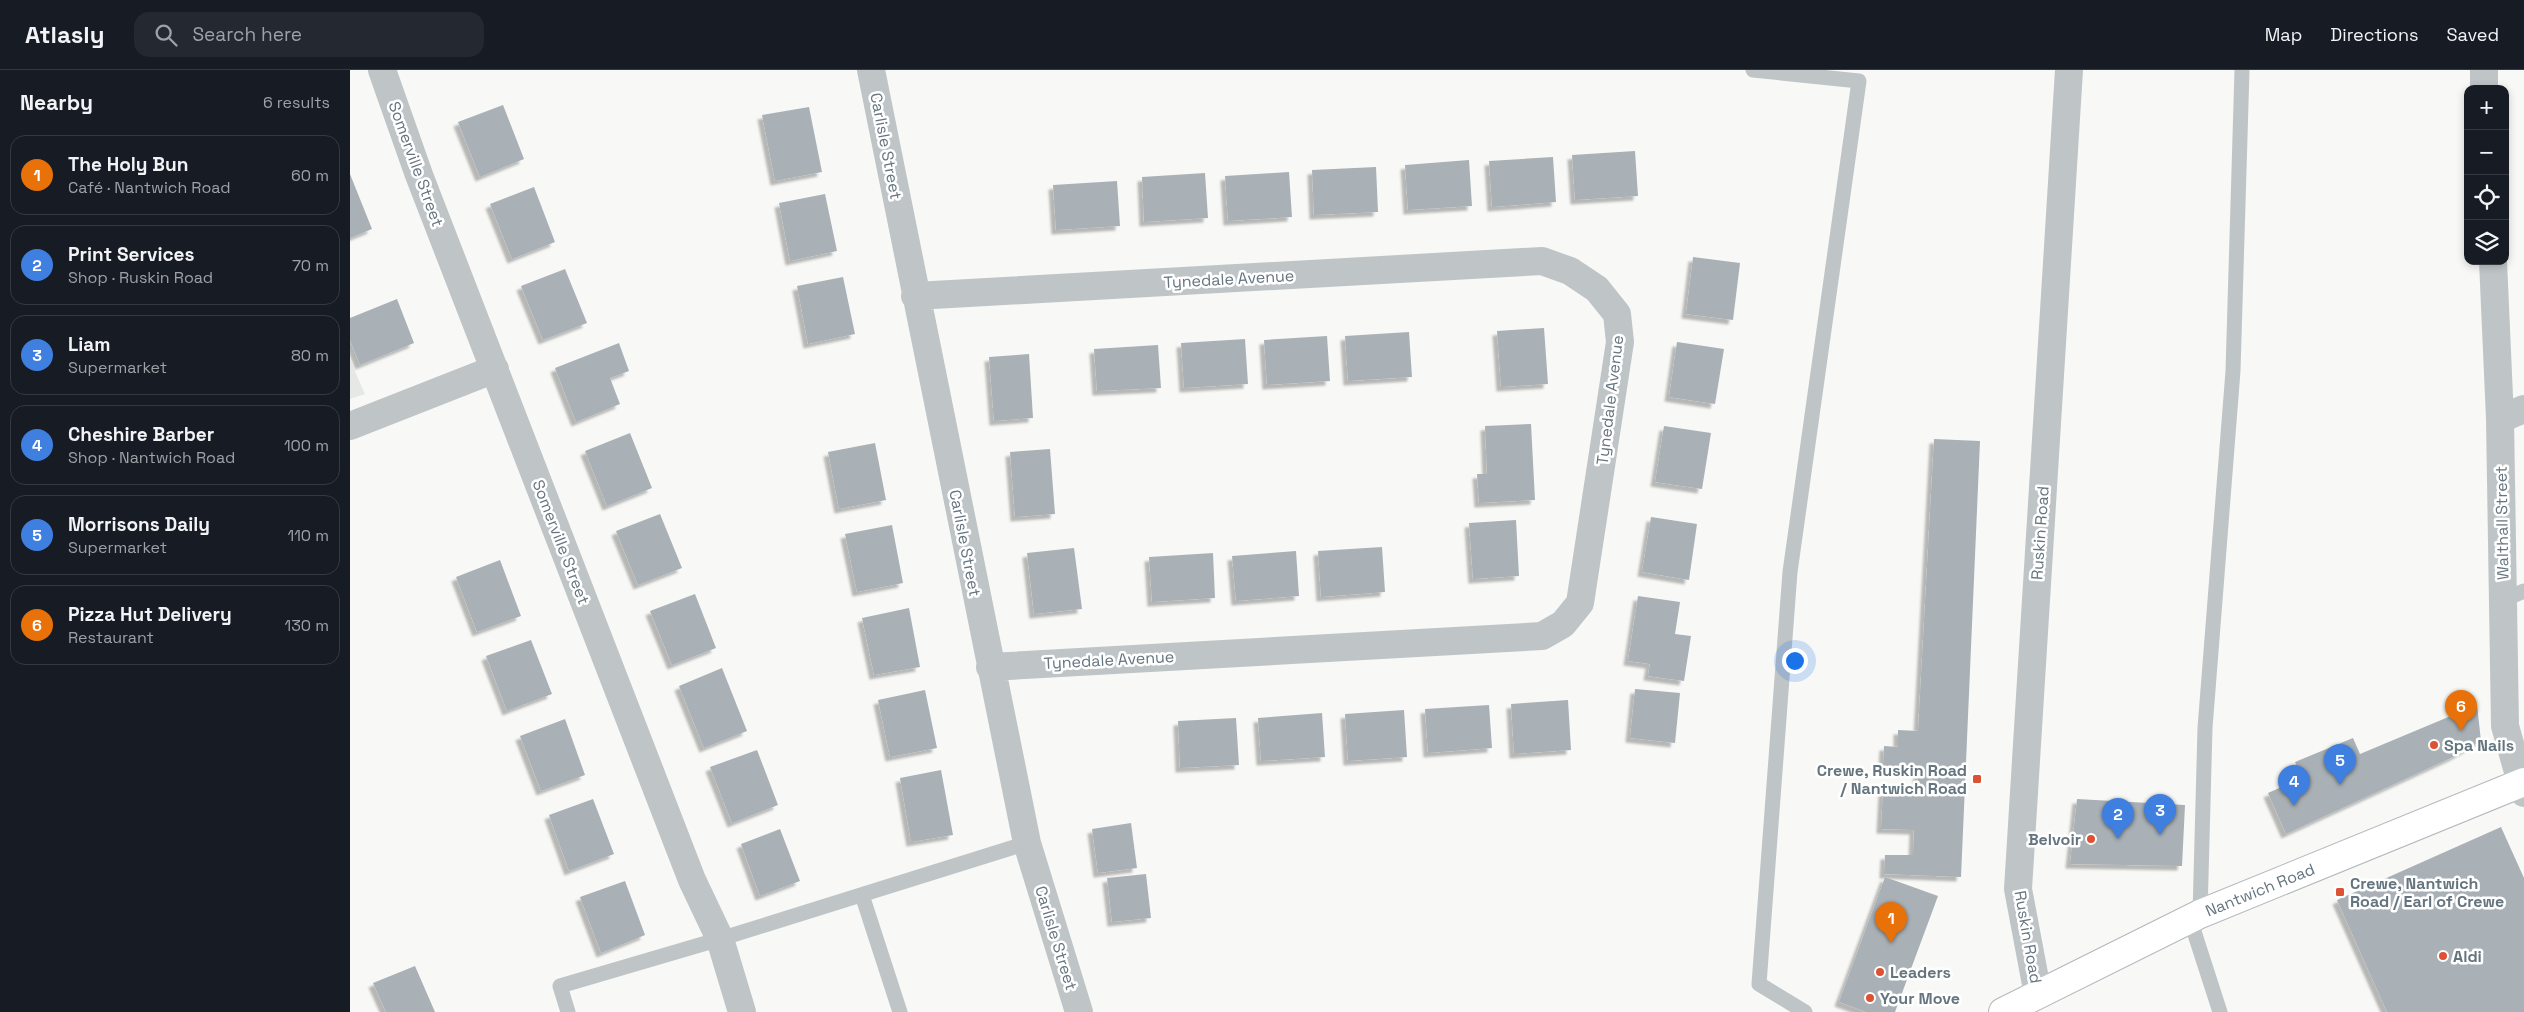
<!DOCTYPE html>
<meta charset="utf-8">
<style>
:root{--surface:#171b24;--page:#242831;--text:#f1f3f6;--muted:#9ea1a6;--line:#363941;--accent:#0f766e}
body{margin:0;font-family:"Space Grotesk",sans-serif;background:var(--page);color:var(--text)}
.controls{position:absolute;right:15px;top:15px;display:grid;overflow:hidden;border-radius:10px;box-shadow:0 2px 8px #0003}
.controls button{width:45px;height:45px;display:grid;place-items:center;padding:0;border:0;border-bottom:1px solid var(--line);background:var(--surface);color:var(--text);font:25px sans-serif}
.you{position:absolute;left:1444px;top:590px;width:18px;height:18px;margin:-12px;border:4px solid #fff;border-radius:50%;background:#1a73e8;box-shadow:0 0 0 8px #1a73e833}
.badge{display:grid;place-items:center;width:32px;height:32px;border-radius:50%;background:var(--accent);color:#fff;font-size:16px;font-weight:700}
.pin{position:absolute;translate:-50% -41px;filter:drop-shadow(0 1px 2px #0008)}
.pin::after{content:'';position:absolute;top:26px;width:18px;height:15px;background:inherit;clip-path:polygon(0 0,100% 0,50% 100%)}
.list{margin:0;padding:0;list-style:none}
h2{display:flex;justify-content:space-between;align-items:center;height:65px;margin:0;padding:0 20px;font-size:21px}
h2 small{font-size:16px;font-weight:400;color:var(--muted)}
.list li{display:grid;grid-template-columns:32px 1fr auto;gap:15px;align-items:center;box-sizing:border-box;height:80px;margin:0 10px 10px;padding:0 10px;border:1px solid var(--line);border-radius:15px}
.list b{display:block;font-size:19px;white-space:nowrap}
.list p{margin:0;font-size:16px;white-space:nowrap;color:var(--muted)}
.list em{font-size:16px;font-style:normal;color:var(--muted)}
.icon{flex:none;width:28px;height:28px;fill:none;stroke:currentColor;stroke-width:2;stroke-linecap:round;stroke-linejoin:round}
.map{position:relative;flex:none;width:2174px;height:942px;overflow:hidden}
header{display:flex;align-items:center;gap:30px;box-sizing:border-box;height:70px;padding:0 25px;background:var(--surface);border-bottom:1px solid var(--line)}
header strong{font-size:24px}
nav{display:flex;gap:28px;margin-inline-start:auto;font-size:18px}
.search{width:350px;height:45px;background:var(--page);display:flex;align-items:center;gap:12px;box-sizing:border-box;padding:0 18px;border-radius:15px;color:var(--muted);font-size:19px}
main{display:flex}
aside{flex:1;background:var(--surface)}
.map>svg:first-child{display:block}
.built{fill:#e6e7e7}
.building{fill:#a9b1b6;filter:url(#shadow)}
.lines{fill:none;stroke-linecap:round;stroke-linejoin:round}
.primary-casing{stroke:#b3b8bc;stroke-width:30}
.lane{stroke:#bfc4c7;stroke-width:15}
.street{stroke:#bfc4c7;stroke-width:28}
.primary{stroke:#fff;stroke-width:28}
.poi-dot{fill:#dc5232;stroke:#fff;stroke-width:2}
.labels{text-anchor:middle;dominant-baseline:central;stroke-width:5;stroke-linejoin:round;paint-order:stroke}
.street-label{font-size:16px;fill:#65757f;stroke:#fff}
.poi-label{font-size:16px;font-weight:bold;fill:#65757f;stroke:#fff;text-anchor:start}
</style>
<header>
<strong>Atlasly</strong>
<div class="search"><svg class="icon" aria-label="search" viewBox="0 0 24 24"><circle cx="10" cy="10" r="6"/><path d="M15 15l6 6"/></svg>Search here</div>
<nav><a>Map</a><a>Directions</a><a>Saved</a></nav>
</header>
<main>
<aside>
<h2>Nearby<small>6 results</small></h2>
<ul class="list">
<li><span class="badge" style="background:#e8710a">1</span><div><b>The Holy Bun</b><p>Café · Nantwich Road</p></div><em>60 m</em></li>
<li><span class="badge" style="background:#3f7fe0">2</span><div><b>Print Services</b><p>Shop · Ruskin Road</p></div><em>70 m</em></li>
<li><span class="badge" style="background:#3f7fe0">3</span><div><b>Liam</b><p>Supermarket</p></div><em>80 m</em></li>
<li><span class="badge" style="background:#3f7fe0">4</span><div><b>Cheshire Barber</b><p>Shop · Nantwich Road</p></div><em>100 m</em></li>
<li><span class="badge" style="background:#3f7fe0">5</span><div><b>Morrisons Daily</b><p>Supermarket</p></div><em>110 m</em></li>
<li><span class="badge" style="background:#e8710a">6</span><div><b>Pizza Hut Delivery</b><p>Restaurant</p></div><em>130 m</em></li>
</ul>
</aside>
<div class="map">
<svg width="2174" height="942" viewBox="0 0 2174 942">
<defs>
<filter id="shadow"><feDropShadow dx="-4.5" dy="4.5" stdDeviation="1" flood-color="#0004"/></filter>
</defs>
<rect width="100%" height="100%" fill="#f8f8f6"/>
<path class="built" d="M0,290L15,324L0,329Z"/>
<path class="building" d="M153,35L174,89L130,107L108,52Z
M459,37L472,102L425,111L412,45Z
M1285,81L1288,126L1225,130L1222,85Z
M1203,87L1206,132L1142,137L1139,91Z
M1119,90L1122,136L1058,140L1055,95Z
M1026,97L1028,142L964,145L962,100Z
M939,102L942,147L878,151L875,106Z
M855,103L858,148L794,152L792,107Z
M0,104L22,159L0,168Z
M767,111L770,156L706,160L703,115Z
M184,117L205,172L162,189L140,134Z
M475,124L487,181L440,191L429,133Z
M1343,187L1390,193L1383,250L1336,244Z
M215,199L237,253L193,270L171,216Z
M493,207L505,264L458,274L447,216Z
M47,229L64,273L10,295L0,270V248Z
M1194,258L1198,314L1151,317L1147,261Z
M1059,262L1062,307L998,311L995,266Z
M977,266L980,311L917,315L914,270Z
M895,269L898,314L834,318L831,273Z
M1327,272L1374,279L1365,334L1319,327Z
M269,273L279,301L260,308L270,334L226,352L205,298Z
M808,275L811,318L747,321L744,279Z
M679,284L683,348L644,351L639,287Z
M1181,354L1185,430L1129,433L1127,404H1137L1135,356Z
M1314,356L1361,363L1352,419L1305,412Z
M280,363L302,418L257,436L235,381Z
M1584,369L1630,371L1611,807L1534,804L1535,785H1563L1564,760L1531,759L1533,721L1567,722L1568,697L1533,696L1534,676L1548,677V660L1568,661Z
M525,373L536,430L489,439L478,382Z
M700,379L705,444L665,447L660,382Z
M310,444L332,498L288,515L266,461Z
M1301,447L1347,454L1339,510L1292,502Z
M1166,450L1169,506L1123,509L1119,453Z
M542,455L553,513L507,522L495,464Z
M1032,477L1035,522L971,527L968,481Z
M724,478L732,539L684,544L677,483Z
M946,481L949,526L886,531L882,486Z
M863,483L865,528L802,532L799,487Z
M150,490L171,546L127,562L106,507Z
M345,524L366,578L322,595L300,541Z
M1288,526L1330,532L1325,564L1341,566L1334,611L1298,606L1300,594L1278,591Z
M559,538L570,597L524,605L512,548Z
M181,570L202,624L157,641L136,586Z
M372,598L397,661L354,678L329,616Z
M1285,619L1330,623L1325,673L1280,668Z
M575,620L587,678L540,687L528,630Z
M1218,630L1221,680L1164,684L1161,634Z
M1139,635L1142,678L1078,683L1075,639Z
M2127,635L2131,671L2103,687L1936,764L1918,723L1952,708L1945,692L2003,668L2010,684Z
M1054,640L1057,687L998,691L995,644Z
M972,643L975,687L911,691L908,648Z
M886,648L889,695L830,698L828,651Z
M215,649L235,705L191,721L170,666Z
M407,680L428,735L382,753L360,697Z
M591,700L603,765L561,772L550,708Z
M243,729L264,784L219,801L199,745Z
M1727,729L1835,735L1832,796L1720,794Z
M781,753L787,798L748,803L742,759Z
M2151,757L2174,808V942H2037L1987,830Z
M430,759L450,811L410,826L391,774Z
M796,804L801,848L762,852L757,808Z
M1535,807L1588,826L1545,942H1516L1489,932Z
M275,811L295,865L251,883L230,827Z
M65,896L85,942H36L23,913Z"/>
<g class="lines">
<defs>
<path id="primary" d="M1653,942L1850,844L2174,712"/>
</defs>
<use href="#primary" class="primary-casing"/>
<path class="lane" d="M1403,0L1509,11L1440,502L1409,914L1455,942
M2153,530L2174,521
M512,825L550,942
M1850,844L1855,658L1883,301L1892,0
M1840,849L1870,942
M218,942L210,916L370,869L677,773"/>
<path class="street" d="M32,0L69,105L342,810L370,869L392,942
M521,0L677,773L729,942
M2134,0V19
M2143,191L2150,349L2155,656L2174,723
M565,226L1192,191L1220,201L1247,219L1267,244L1270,272L1230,533L1213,554L1192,566L640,597
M2150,349L2174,339
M0,356L145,299
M1688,925L1668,819L1719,0"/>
<use href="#primary" class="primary"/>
</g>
<g class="poi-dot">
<circle cx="2084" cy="675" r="5"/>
<rect x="1622" y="704" width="10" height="10" rx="2.5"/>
<circle cx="1741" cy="769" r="5"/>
<rect x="1985" y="817" width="10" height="10" rx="2.5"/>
<circle cx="2093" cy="886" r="5"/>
<circle cx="1530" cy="902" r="5"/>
<circle cx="1520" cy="928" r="5"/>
</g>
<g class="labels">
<g class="street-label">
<text transform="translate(536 76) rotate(79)">Carlisle Street</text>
<text transform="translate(66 94) rotate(70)">Somerville Street</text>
<text transform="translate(879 209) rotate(-3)">Tynedale Avenue</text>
<text transform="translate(1260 330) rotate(-83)">Tynedale Avenue</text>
<text transform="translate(2152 453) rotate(-91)">Walthall Street</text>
<text transform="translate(1690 463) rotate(-86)">Ruskin Road</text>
<text transform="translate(211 472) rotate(69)">Somerville Street</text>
<text transform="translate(615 473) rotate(79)">Carlisle Street</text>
<text transform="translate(759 590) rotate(-3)">Tynedale Avenue</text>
<text transform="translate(1910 820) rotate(-22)">Nantwich Road</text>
<text transform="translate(1678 867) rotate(80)">Ruskin Road</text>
<text transform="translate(706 868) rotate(73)">Carlisle Street</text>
</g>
<g class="poi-label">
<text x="2094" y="675">Spa Nails</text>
<text x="1617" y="700" text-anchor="end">Crewe, Ruskin Road<tspan x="1617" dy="18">/ Nantwich Road</tspan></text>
<text x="1731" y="769" text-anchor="end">Belvoir</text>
<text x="2000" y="813">Crewe, Nantwich<tspan x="2000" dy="18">Road / Earl of Crewe</tspan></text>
<text x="2103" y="886">Aldi</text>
<text x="1540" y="902">Leaders</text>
<text x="1530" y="928">Your Move</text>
</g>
</g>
</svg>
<div class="controls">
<button>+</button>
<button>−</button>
<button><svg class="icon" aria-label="locate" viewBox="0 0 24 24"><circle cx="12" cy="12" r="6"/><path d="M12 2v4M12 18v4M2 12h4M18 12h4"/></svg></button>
<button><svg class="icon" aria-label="layers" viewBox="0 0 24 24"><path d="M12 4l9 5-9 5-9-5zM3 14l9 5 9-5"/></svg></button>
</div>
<div class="you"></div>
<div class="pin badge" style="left:1541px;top:873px;background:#e8710a">1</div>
<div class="pin badge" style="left:1768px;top:769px;background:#3f7fe0">2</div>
<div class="pin badge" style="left:1810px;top:765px;background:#3f7fe0">3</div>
<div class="pin badge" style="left:1944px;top:736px;background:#3f7fe0">4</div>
<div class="pin badge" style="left:1990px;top:715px;background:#3f7fe0">5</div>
<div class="pin badge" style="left:2111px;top:661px;background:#e8710a">6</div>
</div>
</main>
